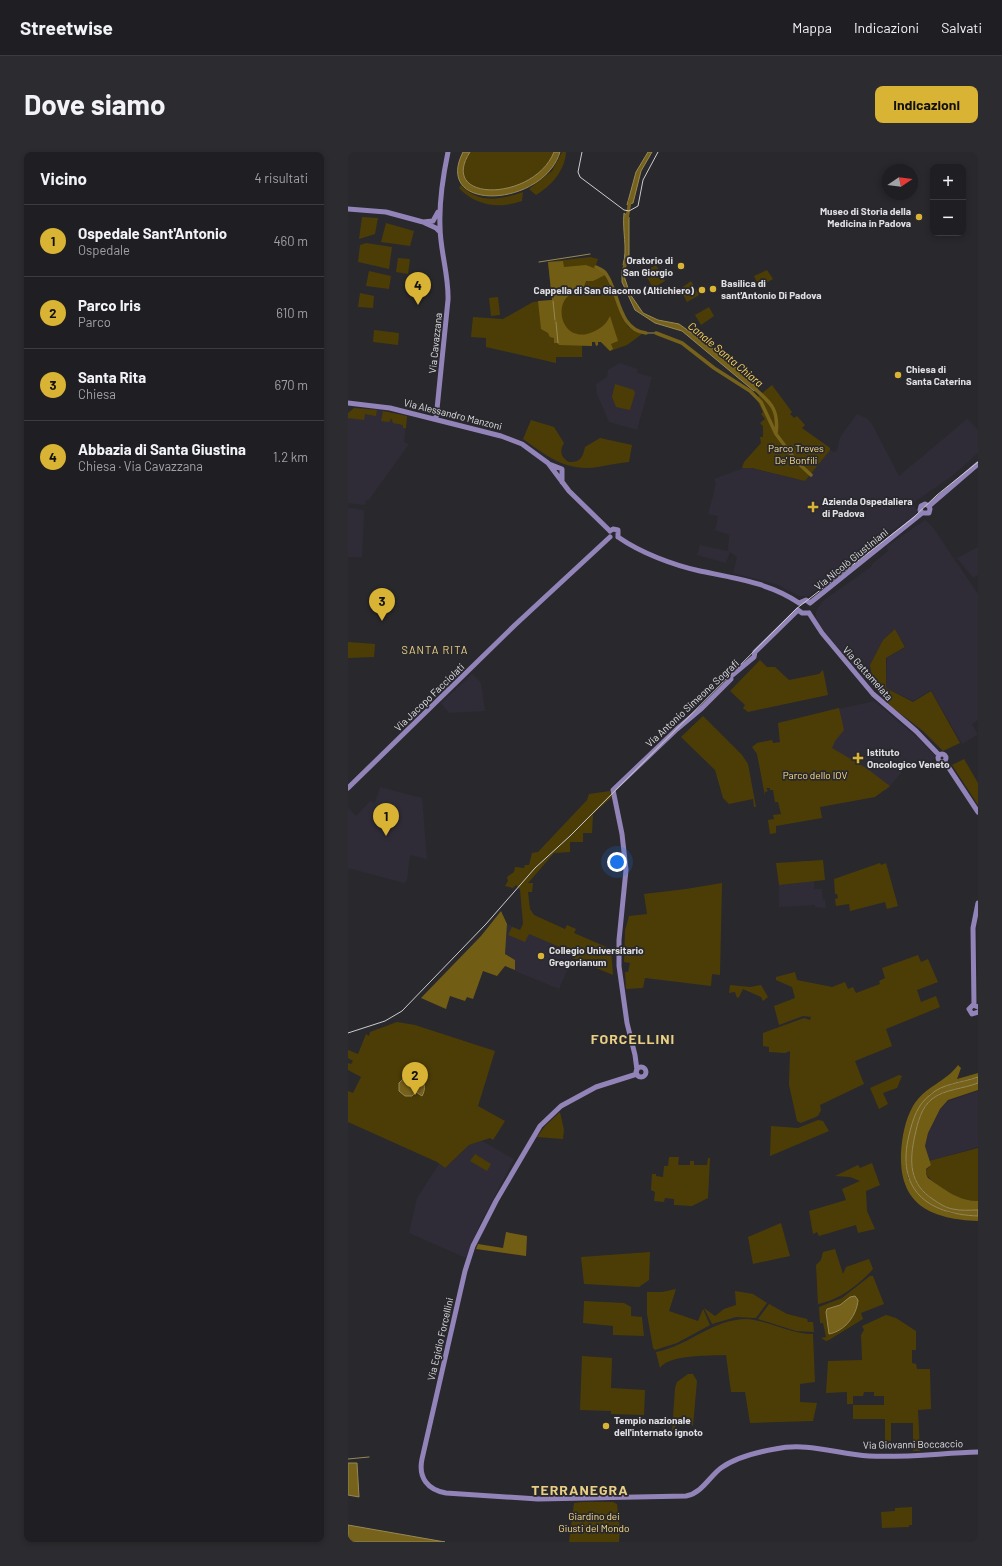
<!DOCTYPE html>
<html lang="it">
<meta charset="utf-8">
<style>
:root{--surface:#1f1e22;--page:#2c2b2f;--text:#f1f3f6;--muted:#a1a2a5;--line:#3c3c40;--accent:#d9b334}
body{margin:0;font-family:Barlow,sans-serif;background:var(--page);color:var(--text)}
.controls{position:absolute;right:12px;top:12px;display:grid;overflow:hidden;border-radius:8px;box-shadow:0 2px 6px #0003}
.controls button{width:36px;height:36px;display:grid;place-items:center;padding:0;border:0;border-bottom:1px solid var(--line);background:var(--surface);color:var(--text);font:20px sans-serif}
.compass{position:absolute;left:534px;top:12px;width:36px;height:36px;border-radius:50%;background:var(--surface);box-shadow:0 2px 6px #0003;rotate:77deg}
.you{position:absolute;left:269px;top:710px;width:14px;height:14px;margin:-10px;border:3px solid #fff;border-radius:50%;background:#1a73e8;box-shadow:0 0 0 6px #1a73e833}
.badge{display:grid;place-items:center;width:26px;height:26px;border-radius:50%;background:var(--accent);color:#111;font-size:13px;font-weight:700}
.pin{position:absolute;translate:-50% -33px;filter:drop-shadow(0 1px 2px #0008)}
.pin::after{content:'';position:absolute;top:21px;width:14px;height:12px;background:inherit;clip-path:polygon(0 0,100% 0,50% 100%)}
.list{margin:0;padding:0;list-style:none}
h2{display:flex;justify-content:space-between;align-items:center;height:52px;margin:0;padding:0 16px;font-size:17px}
h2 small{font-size:13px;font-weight:400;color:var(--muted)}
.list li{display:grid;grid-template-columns:26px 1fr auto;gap:12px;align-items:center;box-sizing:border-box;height:72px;padding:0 16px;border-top:1px solid var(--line)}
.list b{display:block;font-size:15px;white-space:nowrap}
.list p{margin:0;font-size:13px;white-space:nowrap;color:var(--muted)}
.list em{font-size:13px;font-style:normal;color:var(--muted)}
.map{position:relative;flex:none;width:630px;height:1390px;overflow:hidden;border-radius:8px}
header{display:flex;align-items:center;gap:24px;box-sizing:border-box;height:56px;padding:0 20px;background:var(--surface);border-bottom:1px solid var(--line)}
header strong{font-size:19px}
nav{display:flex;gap:22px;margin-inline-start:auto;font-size:14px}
.intro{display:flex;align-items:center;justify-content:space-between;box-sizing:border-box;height:96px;padding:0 24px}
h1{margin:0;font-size:28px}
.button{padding:10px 18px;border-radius:8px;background:var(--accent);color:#111;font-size:14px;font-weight:700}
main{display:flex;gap:24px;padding:0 24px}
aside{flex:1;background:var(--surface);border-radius:8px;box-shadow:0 2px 6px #0003}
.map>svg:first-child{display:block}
.built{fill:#2f2c38}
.green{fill:#4c3d07}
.forest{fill:#725d14}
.water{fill:#77621b;stroke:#968857}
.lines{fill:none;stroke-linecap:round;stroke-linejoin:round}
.stream{stroke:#968857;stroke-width:1}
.canal{stroke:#77621b;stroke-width:3.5}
.secondary{stroke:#9284b8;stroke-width:5}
.tram{stroke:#cdccd0;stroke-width:1}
.poi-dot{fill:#d9b334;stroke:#29282d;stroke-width:1.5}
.labels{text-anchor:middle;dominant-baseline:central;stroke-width:3.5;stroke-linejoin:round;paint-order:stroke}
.poi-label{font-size:10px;font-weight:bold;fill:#e0dfe3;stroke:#29282d;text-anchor:start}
.street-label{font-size:10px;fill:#e0dfe3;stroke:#29282d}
.park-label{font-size:10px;fill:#fddf85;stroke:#29282d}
.water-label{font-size:11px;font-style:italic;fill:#fdd65d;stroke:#29282d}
.neighbourhood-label{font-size:11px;letter-spacing:1px;fill:#e9cf83;stroke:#29282d}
.district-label{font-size:14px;font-weight:bold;letter-spacing:1px;fill:#e9cf83;stroke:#29282d}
</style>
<header>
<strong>Streetwise</strong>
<nav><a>Mappa</a><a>Indicazioni</a><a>Salvati</a></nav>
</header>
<div class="intro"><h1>Dove siamo</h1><a class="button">Indicazioni</a></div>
<main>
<aside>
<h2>Vicino<small>4 risultati</small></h2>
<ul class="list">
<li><span class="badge">1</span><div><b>Ospedale Sant'Antonio</b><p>Ospedale</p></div><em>460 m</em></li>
<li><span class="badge">2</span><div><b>Parco Iris</b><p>Parco</p></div><em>610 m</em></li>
<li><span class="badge">3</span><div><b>Santa Rita</b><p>Chiesa</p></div><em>670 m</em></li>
<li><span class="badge">4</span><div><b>Abbazia di Santa Giustina</b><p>Chiesa · Via Cavazzana</p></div><em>1.2 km</em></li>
</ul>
</aside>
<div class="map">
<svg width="630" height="1390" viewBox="0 0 630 1390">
<rect width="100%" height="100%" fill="#29282d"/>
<path class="built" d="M272,211L290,217L289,221L304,225L289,278L261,270L249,242L248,232L259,225L260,218Z
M6,256L28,257L59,264L56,290L61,292L21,348H18L17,353L0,351V261Z
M509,262L520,267L524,272L551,324L619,267L630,278V301L604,324L565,351L570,360L566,364L544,379L537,377L529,384L531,388L461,444H451L428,432L385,421L389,405L382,400L378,411L349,403L352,393L380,399L381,383L367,378L370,364L360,362L368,332L366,327L398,315L457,329L481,298L487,300L489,298L492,285Z
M0,356L16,358L14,405H0Z
M577,368L584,374L630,442V568L624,572L629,581V583L614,592L583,538L565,549L538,536L539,506L558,495L547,477L535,488L522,513L526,538L476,479L468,466V459L475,449L524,414V412L540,399L539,394Z
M630,395V423L625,426L609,406Z
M124,522L133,531L137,559L101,561L93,551Z
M526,549L572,588L587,604L586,607L581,611L556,617L539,638L439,661L430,571Z
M32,635L74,646L79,707L62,703L59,728L56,731L0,716V656L8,664L22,649L27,651Z
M466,729V737H474L475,748H477L478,756L467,755V753L431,755V733Z
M159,772L227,801L211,837L167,819V808L157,802Z
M630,939V995L582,1009L577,994L580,981L592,958L600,949Z
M134,989L166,1007L132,1072L118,1106L61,1081L69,1046L91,1012L97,1016L121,993Z"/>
<path class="green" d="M122,0H206C186,50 89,51 122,0Z
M214,0H218C217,19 203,34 188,43L181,37L204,19Z
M113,33C130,52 153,48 175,40L174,49C151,57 128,54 111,36Z
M14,65L30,66L27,82L11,87Z
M38,71L66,79L62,94L33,90Z
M18,91L44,95L41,117L10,110L12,93Z
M242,105L250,107L247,115L256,120L280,175L294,182L279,193L262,199L253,190H250V193L248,194L247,190H244V194L234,193V205H208V211L138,195V186L123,185L125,165L155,167L185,150L204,148L200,110Z
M50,106L62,107L60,122L48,120Z
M308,113L317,129L305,136L296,120Z
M419,118L425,127L411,135L406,124Z
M21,119L43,124L41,137L18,134Z
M343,129L351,143L339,150L332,137Z
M12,141L26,144L25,156L10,155Z
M150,145L152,163L143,164L141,146Z
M361,155L366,164L353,173L347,163Z
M26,178L51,181L50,193L25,190Z
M267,232L286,238L287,241L282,258L268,255L264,245Z
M424,233L444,260L442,262L446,266L449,264L457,273L454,276L482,296V298L457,329L404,316H394L396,310L413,291L412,285H415V274L412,271L417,267L413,262L415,260L408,246Z
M6,256L29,258L28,264L17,262L16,268L0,266V261Z
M35,259L59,264L58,276H55V273L45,271L43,266L41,270L33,269Z
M183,268L206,275L216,291C211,299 213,306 221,310C232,311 235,305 237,295L252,286L284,293L281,310C270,311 260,313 250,315C218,320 199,304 175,287Z
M547,477L557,495L538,506V536L565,550L583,539L612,591L595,599L575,579L544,555L526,536L522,513L535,488Z
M0,490L27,492L26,505L0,506Z
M412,508L419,515H427L441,528L471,522L475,518L480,543L400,560L395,556L397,553L382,539Z
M491,556L496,578L487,589L484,596L518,616L542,634L527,645L472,655L474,666L428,674V681L422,682L420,668L426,667L425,663L433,662L430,650H427L425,638H422V636H418L420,639L417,640V644L409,602L404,595L409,591L424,588L425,591L432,590L430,571Z
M355,564L394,603L400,612L408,655H406L405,647L381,652L375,646L367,618L333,585Z
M616,607L630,631V653L604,613Z
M262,639L264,645L245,662L244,681H235V690H222V700L206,701L180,731H185L184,740H180L182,757L186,763L217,777L219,773L228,777L226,781L263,797L265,823L224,806L226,801L181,782L177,790L160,783L164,775L172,778L175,772L172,737L168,733L165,736L157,734L160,729L159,725L166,720L167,715L176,716L177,713H181L184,701L190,700L239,648L241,642Z
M475,708L477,728L431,733L428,711Z
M532,711L533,713L538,711L550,754L539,757L537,750L502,759L501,752L488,754L487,747L490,746L489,742H487L486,727Z
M374,731L372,823L364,822L363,834L297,826L295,836L278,837L277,820H280L282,811L276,810L277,778L281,764L299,762L296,742L338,737Z
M570,803L573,810L580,807L590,830L569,838L573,850L588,844L592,855L538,877L544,894L507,909L516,932L472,953L473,958L470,964L453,971L449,969L441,933L442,899L437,901L421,900V895L415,894V881L456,866L462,868L463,865L455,864L431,873L426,854L447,846L444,835L428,828V825L447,820L449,828L484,835L497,830L500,837L505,835L508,841L532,832L531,829L537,826L534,816Z
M382,833L402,835L413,833L420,845L415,849L413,845L395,837L391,845L389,846L387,840L381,841Z
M49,870L67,873L147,899L130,954L157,969L145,988L142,986L121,993L97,1016L89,1010L0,970V939L5,941L13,925L0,918V911L3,912L5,909L0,906V898L10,902L18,882L21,884L22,880Z
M551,923L554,924L549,936L535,941L540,952L531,957L522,936Z
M212,960L216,978L215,987L189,985L197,974Z
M470,968L475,969L481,979L422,1004L423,974L450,976Z
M630,996V1049C611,1049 590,1037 578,1022V1018L583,1013L581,1009Z
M127,1002L143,1012L139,1019L122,1009Z
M321,1005H331L330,1013H342V1009H346V1013H359L360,1006H362L360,1046L344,1054L326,1053V1047L317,1046L316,1050L306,1049L307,1040L303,1038L304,1022H308V1024L315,1025L316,1014H320Z
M524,1011L532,1033L518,1039L519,1059L527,1077L510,1081L508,1073L471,1084L469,1080L465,1082L461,1059L498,1048L494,1037L512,1029L502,1025L487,1024L510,1013L512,1016Z
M433,1071L442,1104L405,1112L400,1085Z
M487,1097L495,1122L498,1115L521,1107L525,1117C511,1133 491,1148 470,1152L468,1113L473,1108L475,1100Z
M302,1100L301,1128L291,1135L236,1132L233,1105Z
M522,1124H525L536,1152L513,1161L515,1167L481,1188L478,1189L473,1186L478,1185L475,1171H472L471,1155L494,1146Z
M328,1137L321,1159L350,1169L355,1157L362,1173L329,1191L307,1198L305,1196L299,1162V1140H314Z
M387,1139L405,1142L419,1151L408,1166L388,1165L364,1172L356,1156L367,1164L376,1157L388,1153Z
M236,1149L276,1151L283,1155V1164L294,1165L296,1184L265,1183V1174L235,1171Z
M421,1152L439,1162L459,1167L460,1170H465L466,1180L448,1179L410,1167Z
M538,1163L548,1166L568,1179V1198H564V1211L568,1212L569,1217H582L583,1257L570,1258L572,1299H565V1271H543V1289L537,1290V1267H505V1253H536V1244H526V1240H516L515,1244H505V1252H499V1240L478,1241L480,1209L514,1208L513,1183L516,1178L514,1174Z
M399,1167C422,1169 442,1182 465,1182L467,1230L452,1232V1250L469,1251L465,1269L402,1271L397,1240H383L378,1203C362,1204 321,1202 312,1216L308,1200C341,1194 364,1167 399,1167Z
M234,1204L264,1206L263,1236L297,1238L296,1263L263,1262V1259L232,1258Z
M340,1222H345L349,1229L345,1274C338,1267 329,1270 324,1279L327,1236L329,1230Z
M235,1350H265L269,1352L272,1376L271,1390H221L226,1351Z
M564,1355V1373H561V1375L534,1376L533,1360L547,1359V1356Z"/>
<path class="forest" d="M215,109L216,115L238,113L256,120L257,123L245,129H238L235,137C199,142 212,197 247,179C255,175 258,172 262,164L270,189L263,192L265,197L262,199L253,190H250V193L248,194L247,190H244V194L211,193L210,191H206V186L202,185L200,181L193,177L190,149L204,148L200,110Z
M153,759L159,772L157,802L167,808V818L157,814L149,824L135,819L125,847L119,845L117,849L102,844L98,857L73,846L133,784Z
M610,913L613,916L609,927L630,921V925L602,932L582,942L561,985L558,1011L560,1026L582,1052L602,1061L630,1064V1069C584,1067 551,1054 553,1001C554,985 557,968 565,954C577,934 598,930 610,913Z
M630,931V938L600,948L592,957L580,981L577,994L583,1013L578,1017V1022L580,1026C596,1037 610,1049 630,1049V1058C622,1058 613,1059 605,1057C598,1056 592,1052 586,1048C561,1032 561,1010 567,983C570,970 573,956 584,947C597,938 615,936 630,931Z
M158,1080L179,1084L178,1104L128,1097L130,1092L155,1096Z"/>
<path class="water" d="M115,0H122C89,51 186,50 206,0H212C195,56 84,61 115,0Z
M300,0H304L293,19L285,51L279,53L288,20Z
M276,61L281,65V110L275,113C280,96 274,79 276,61Z
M278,117L276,124L282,142L295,161L310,168L331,172L363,195L411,235L406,239L334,179L307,171L287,158L274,130V118Z
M59,923C72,921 81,932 74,944L68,940L64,944H57L51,939V931Z
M630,925V931C615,937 597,937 584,947C573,956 570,970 567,983C561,1010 561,1032 586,1048C592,1052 598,1056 605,1057C613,1059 622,1058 630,1058V1064C578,1062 548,1037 561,983C565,967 569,953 582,943C595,931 613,931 630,925Z
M507,1144L510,1148C509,1163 497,1179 481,1182L478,1160L479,1157L492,1153L502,1145Z
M0,1311H9L11,1345L0,1343Z
M0,1373L97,1390H7L0,1389Z"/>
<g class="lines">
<path class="stream" d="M191,110L242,102
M205,149L207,168
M208,170L210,191
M298,181H308
M0,1307L21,1305"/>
<path class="canal" d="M279,66L282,49
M248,115C251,117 256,118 258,122C271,140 270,178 298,181
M275,122L278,108
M308,181L334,191L366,216L402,239L413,250L428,282L449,310L463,323
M406,236C423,251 431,257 428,282"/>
<path class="secondary" d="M0,57L38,60L75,70L85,69L90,60
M77,71L88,76L92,80
M0,251L42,256L153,284L174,292L200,311L221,339L262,379
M88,267L100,148C101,123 92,99 92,74C91,49 95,24 100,0
M201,312L214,317V330
M581,354L630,312
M574,361L572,358L573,354L577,352L581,354
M574,361H581L582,357L581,354
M262,379L265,377L270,378V385
M270,385C293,401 325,413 352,419C386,426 422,431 451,451
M451,451L458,448L462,451
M462,451L574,361
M450,458L454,461H461
M461,461L474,481L525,542L568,579L591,603
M590 606a4 4 0 1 1 8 0a4 4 0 1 1-8 0Z
M597,610L630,660
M0,636L167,473L262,385
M626,853L625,776L630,751
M630,855L625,853L621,857L624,862L630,860
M288 920a5 5 0 1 1 10 0a5 5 0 1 1-10 0Z
M289,918L287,903L279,871L271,814V788L278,718L274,682L265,638L329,577L354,556L383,527L382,525L406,505L407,500L450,458
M289,922L248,935L213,954L192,974L148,1049L125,1094L117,1119L74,1307C70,1326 80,1338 98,1341L190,1347L338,1344C354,1341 361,1325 373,1316C387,1306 410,1300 427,1297C460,1290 489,1302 521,1304C557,1306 594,1301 630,1300"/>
<path class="tram" d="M234,0L230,20L232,25L276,58L281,59L290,54L295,28L310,0
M0,881L37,869L54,859L138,772L187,716L222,684L448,457L565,366L589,343L630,310"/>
</g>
<g class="poi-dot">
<circle cx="571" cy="65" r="4"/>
<circle cx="333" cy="114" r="4"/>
<circle cx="365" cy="137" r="4"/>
<circle cx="354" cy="138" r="4"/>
<circle cx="550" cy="223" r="4"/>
<path d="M463 349h4v4h4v4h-4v4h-4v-4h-4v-4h4z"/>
<path d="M508 600h4v4h4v4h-4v4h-4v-4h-4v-4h4z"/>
<circle cx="193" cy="804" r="4"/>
<circle cx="258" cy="1274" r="4"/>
</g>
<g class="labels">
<g class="poi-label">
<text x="563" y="59" text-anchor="end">Museo di Storia della<tspan x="563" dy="12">Medicina in Padova</tspan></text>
<text x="325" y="108" text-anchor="end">Oratorio di<tspan x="325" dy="12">San Giorgio</tspan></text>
<text x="373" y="131">Basilica di<tspan x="373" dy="12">sant'Antonio Di Padova</tspan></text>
<text x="346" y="138" text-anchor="end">Cappella di San Giacomo (Altichiero)</text>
<text x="558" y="217">Chiesa di<tspan x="558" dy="12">Santa Caterina</tspan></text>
<text x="474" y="349">Azienda Ospedaliera<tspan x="474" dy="12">di Padova</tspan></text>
<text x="519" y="600">Istituto<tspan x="519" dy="12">Oncologico Veneto</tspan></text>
<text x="201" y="798">Collegio Universitario<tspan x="201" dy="12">Gregorianum</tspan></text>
<text x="266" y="1268">Tempio nazionale<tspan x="266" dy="12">dell'internato ignoto</tspan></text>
</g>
<g class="street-label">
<text transform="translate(87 191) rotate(-84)">Via Cavazzana</text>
<text transform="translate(105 262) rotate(14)">Via Alessandro Manzoni</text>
<text transform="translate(503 407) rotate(-39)">Via Nicolò Giustiniani</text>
<text transform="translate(520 521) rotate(48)">Via Gattamelata</text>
<text transform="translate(81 545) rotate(-44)">Via Jacopo Facciolati</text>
<text transform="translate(344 551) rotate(-43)">Via Antonio Simeone Sografi</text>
<text transform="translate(92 1187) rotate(-77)">Via Egidio Forcellini</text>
<text transform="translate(565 1292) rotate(-1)">Via Giovanni Boccaccio</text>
</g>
<g class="park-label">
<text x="448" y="296">Parco Treves<tspan x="448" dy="12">De' Bonfili</tspan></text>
<text x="467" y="623">Parco dello IOV</text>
<text x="246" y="1364">Giardino dei<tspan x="246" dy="12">Giusti del Mondo</tspan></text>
</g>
<g class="water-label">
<text transform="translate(378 202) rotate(40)">Canale Santa Chiara</text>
</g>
<g class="neighbourhood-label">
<text x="87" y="497">SANTA RITA</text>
</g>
<g class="district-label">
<text x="285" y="886">FORCELLINI</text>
<text x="232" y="1337">TERRANEGRA</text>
</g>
</g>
</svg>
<div class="controls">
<button>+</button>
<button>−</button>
</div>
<svg class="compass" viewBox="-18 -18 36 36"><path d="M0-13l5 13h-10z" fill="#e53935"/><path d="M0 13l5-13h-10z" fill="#a1a2a5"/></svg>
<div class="you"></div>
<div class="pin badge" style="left:38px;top:684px">1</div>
<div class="pin badge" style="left:67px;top:943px">2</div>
<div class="pin badge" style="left:34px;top:469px">3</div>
<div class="pin badge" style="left:70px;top:153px">4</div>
</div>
</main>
